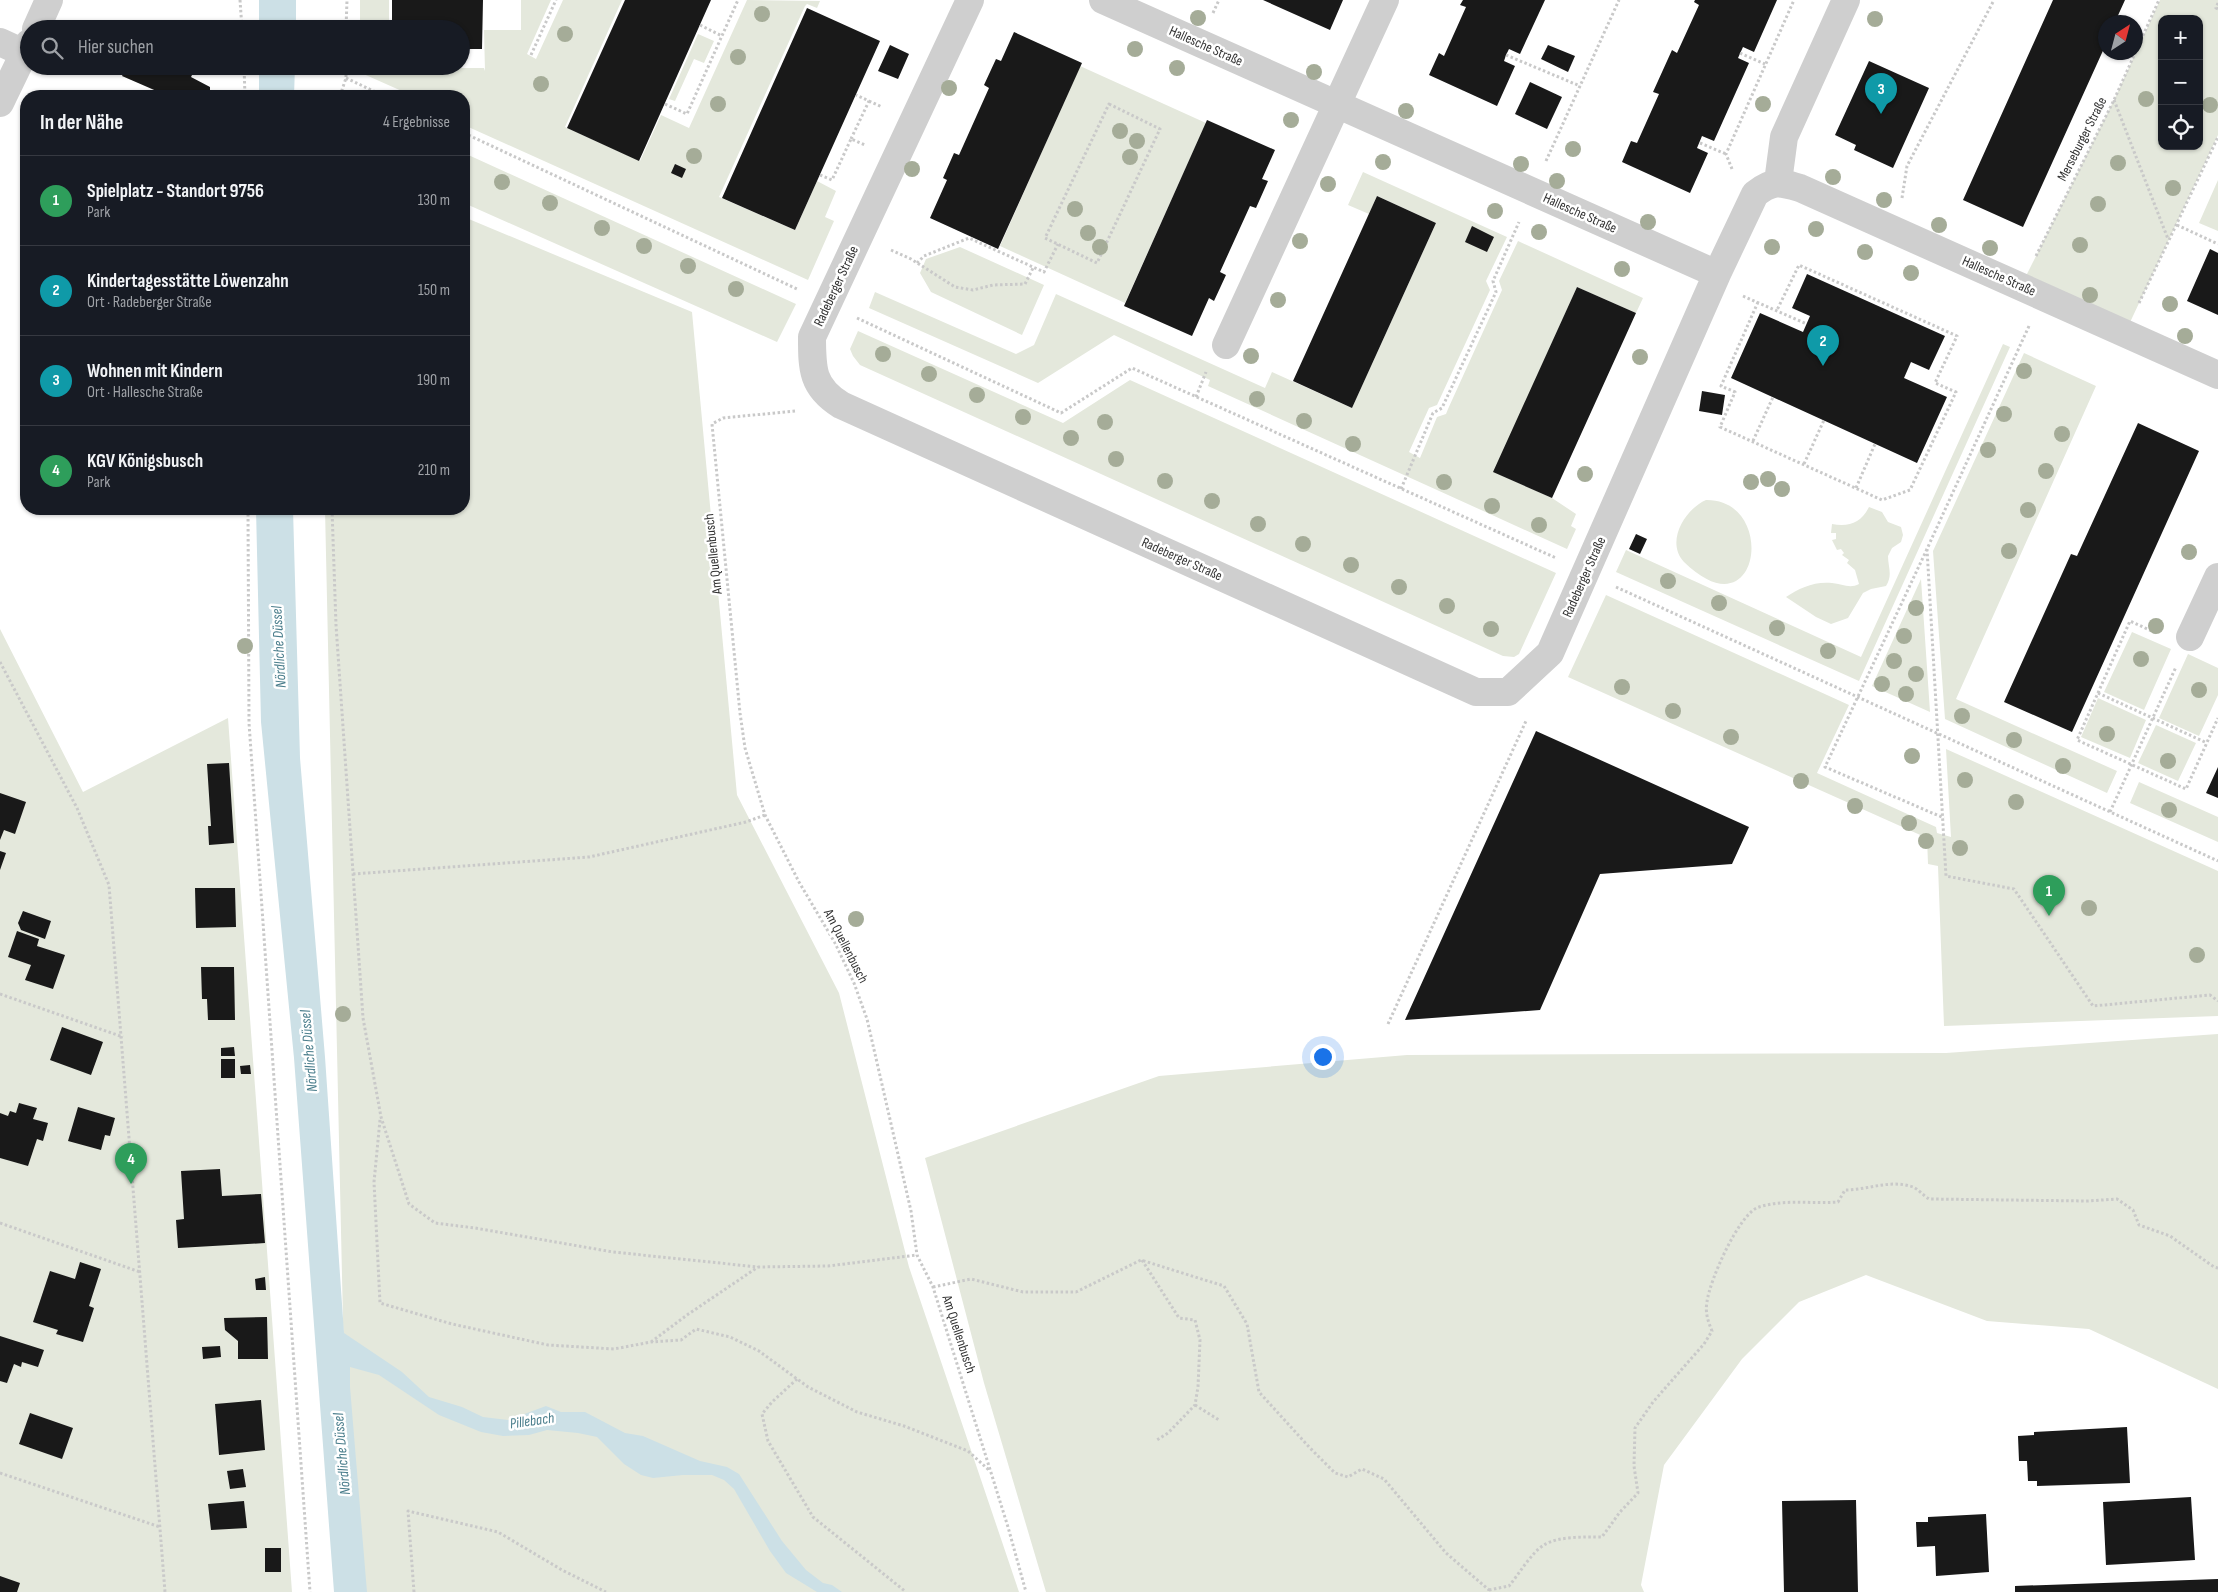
<!DOCTYPE html>
<html lang="de">
<meta charset="utf-8">
<style>
:root{--surface:#171b24;--page:#242831;--text:#f1f3f6;--muted:#9ea1a6;--line:#363941;--accent:#7c3aed}
body{margin:0;font-family:"Sofia Sans Condensed",sans-serif;background:var(--page);color:var(--text)}
.controls{position:absolute;right:15px;top:15px;display:grid;overflow:hidden;border-radius:10px;box-shadow:0 1px 4px #0004}
.controls button{width:45px;height:45px;display:grid;place-items:center;padding:0;border:0;border-bottom:1px solid var(--line);background:var(--surface);color:var(--text);font:25px sans-serif}
.compass{position:absolute;left:2098px;top:15px;width:45px;height:45px;border-radius:50%;background:var(--surface);box-shadow:0 1px 4px #0004;rotate:36deg}
.you{position:absolute;left:1322px;top:1056px;width:18px;height:18px;margin:-12px;border:4px solid #fff;border-radius:50%;background:#1a73e8;box-shadow:0 0 0 8px #1a73e833}
.badge{display:grid;place-items:center;width:32px;height:32px;border-radius:50%;background:var(--accent);color:#fff;font-size:16px;font-weight:700}
.pin{position:absolute;translate:-50% -41px;filter:drop-shadow(0 1px 2px #0008)}
.pin::after{content:'';position:absolute;top:26px;width:18px;height:15px;background:inherit;clip-path:polygon(0 0,100% 0,50% 100%)}
.list{margin:0;padding:0;list-style:none}
h2{display:flex;justify-content:space-between;align-items:center;height:65px;margin:0;padding:0 20px;font-size:21px}
h2 small{font-size:16px;font-weight:400;color:var(--muted)}
.list li{display:grid;grid-template-columns:32px 1fr auto;gap:15px;align-items:center;box-sizing:border-box;height:90px;padding:0 20px;border-top:1px solid var(--line)}
.list b{display:block;font-size:19px;white-space:nowrap}
.list p{margin:0;font-size:16px;white-space:nowrap;color:var(--muted)}
.list em{font-size:16px;font-style:normal;color:var(--muted)}
.icon{flex:none;width:28px;height:28px;fill:none;stroke:currentColor;stroke-width:2;stroke-linecap:round;stroke-linejoin:round}
.map{position:relative;flex:none;width:2218px;height:1592px;overflow:hidden}
.search{position:absolute;background:var(--surface);box-shadow:0 1px 4px #0004;left:20px;top:20px;width:450px;height:55px;display:flex;align-items:center;gap:12px;box-sizing:border-box;padding:0 18px;border-radius:28px;color:var(--muted);font-size:19px}
.panel{position:absolute;background:var(--surface);box-shadow:0 1px 4px #0004;left:20px;top:90px;width:450px;height:425px;border-radius:20px}
.map>svg:first-child{display:block}
.green{fill:#e4e8dc;fill-rule:evenodd}
.water{fill:#cce0e6}
.building{fill:#191919}
.lines{fill:none;stroke-linecap:round;stroke-linejoin:round}
.path{stroke:#c9c9c9;stroke-width:3;stroke-dasharray:2.5 2.5;stroke-linecap:butt}
.minor{stroke:#cfcfcf;stroke-width:28}
.tree{fill:#a5ac98}
.labels{text-anchor:middle;dominant-baseline:central;stroke-width:5;stroke-linejoin:round;paint-order:stroke}
.street-label{font-size:14px;fill:#323232;stroke:#fff}
.water-label{font-size:15px;font-style:italic;fill:#497d8b;stroke:#fff}
</style>
<div class="map">
<svg width="2218" height="1592" viewBox="0 0 2218 1592">
<rect width="100%" height="100%" fill="#fff"/>
<path class="green" d="M360,0H389V29H360Z
M521,0H551L527,54L536,59L563,0H622L565,127L640,161L661,115L689,128L747,0L820,1L817,8L807,4L805,6L719,197L795,230L817,181L836,191L825,217L834,221L808,280L464,125V96H413L359,72V66H391V68H484L485,71L484,30H521Z
M2160,0H2218V135L2125,333L2021,286L2114,100ZM2162,19H2199V146H2162Z
M698,34L714,41L704,63L694,59L675,101L669,99Z
M1080,66L1206,123L1125,303L1000,246Z
M464,153L796,304L777,342L464,203Z
M1363,172L1507,237L1486,281L1490,290L1437,405L1429,408L1409,452L1420,458L1437,417L1446,414L1448,409L1502,290L1499,281L1518,241L1643,298L1636,313L1577,287L1494,472L1552,498L1576,514L1571,526L1576,529L1567,549L1208,386L1210,380L1114,335L1038,383L869,308L875,292L1016,354L1034,345L1056,294L1265,388L1272,372L1352,408L1436,223L1377,196L1369,214L1348,205Z
M2218,180V231L2199,223Z
M464,217L692,312L737,795L839,993L909,1267L1019,1592H349L325,509H464Z
M960,247L1044,285L1022,335L931,292L920,273L926,259Z
M858,331L1063,423L1130,380L1556,573L1519,654L1514,657L1503,656L860,365L853,356L850,349Z
M2003,344L2010,347L1859,681L1616,572L1626,550L1861,657Z
M2024,353L2096,386L1956,699L2117,771L2107,793L1945,719L1933,551Z
M1706,500C1778,499 1760,636 1684,562C1665,542 1685,509 1706,500Z
M1869,507L1882,512L1888,522L1901,527L1903,535L1901,542L1892,548L1888,556C1888,567 1893,575 1886,586L1871,589L1863,593L1848,618L1831,624L1816,617L1786,597C1799,588 1815,581 1832,583C1842,584 1850,589 1859,584L1855,570L1847,563L1849,560L1842,555L1844,553L1841,549L1837,550L1832,540L1836,539V533H1831L1832,524C1849,527 1861,523 1869,507Z
M1921,579L1930,712L1872,686Z
M1606,595L1849,705L1817,773L1936,827L1937,833L1951,837L1946,749L2218,871V1016L1944,1026L1938,866L1928,864L1927,838L1568,677Z
M0,629L83,792L228,718L292,1592H0Z
M2132,632L2171,649L2144,710L2104,692Z
M2188,654L2218,668V695L2199,736L2159,718Z
M2098,698L2146,720L2130,758L2081,737Z
M2156,725L2196,743L2178,781L2138,763Z
M2139,782L2218,817V842L2130,803Z
M2218,1034V1389L2089,1329L1987,1321L1866,1275L1799,1302L1742,1359L1664,1465L1641,1585L1644,1592H1046L984,1383L925,1158L1159,1076L1407,1055L1946,1053Z"/>
<path class="water" d="M259,0H296V29H259Z
M259,66H295L294,96H259Z
M256,509H293L300,758L325,1057L344,1333L402,1372L429,1397L462,1407L483,1417L508,1420L546,1406L561,1412H585L625,1433L643,1436L700,1461L727,1467L739,1474L782,1541L806,1570L823,1583L832,1585L842,1592H817L786,1573L770,1551L734,1489L724,1480L712,1475H683L653,1478L641,1475L624,1464L597,1437L578,1433L547,1430L529,1435L503,1436L481,1432L439,1415L379,1375L350,1367V1387L367,1592H334L294,1058L261,722Z"/>
<path class="building" d="M392,0H483L482,49H461V29H392Z
M625,0H711L639,161L567,128Z
M1263,0H1343L1330,30Z
M1463,0H1545L1520,54L1509,49L1506,55L1504,61L1515,66L1497,106L1429,75L1439,53L1444,56L1466,7L1460,5Z
M1695,0H1777L1754,52L1743,47L1738,58L1749,63L1714,141L1702,136L1697,148L1708,153L1690,193L1622,162L1631,141L1637,143L1659,94L1653,92L1672,50L1677,53L1699,5L1694,2Z
M2053,0H2125L2115,22H2106V44L2023,227L1963,200Z
M807,8L880,41L795,230L722,198Z
M1014,32L1082,63L998,249L930,218L947,180L943,178L954,153L959,155L989,88L984,85L996,59L1001,61Z
M890,45L909,54L898,79L878,71Z
M1548,45L1575,56L1568,72L1541,59Z
M1869,61L1929,88L1893,168L1854,150L1856,145L1835,135Z
M127,66H179L193,73L191,77L210,87V96H168L122,76Z
M1530,82L1562,97L1547,129L1515,114Z
M1207,120L1275,150L1262,179L1268,181L1256,208L1250,206L1220,272L1226,275L1214,301L1209,298L1192,336L1124,306Z
M675,164L686,169L682,178L671,173Z
M1377,196L1436,223L1352,408L1293,381Z
M1472,226L1494,237L1487,252L1465,242Z
M2210,249L2218,253V315L2187,301Z
M1807,274L1945,336L1929,370L1911,362L1904,378L1947,397L1917,463L1731,378L1760,313L1803,332L1810,316L1792,308Z
M1577,287L1636,313L1552,498L1493,472Z
M1702,391L1725,395L1722,415L1699,411Z
M2138,423L2199,451L2072,732L2004,702L2071,554L2077,556Z
M1636,534L1647,539L1640,554L1629,549Z
M1536,731L1749,827L1732,864L1600,874L1540,1010L1405,1020Z
M229,763L234,843L209,845L208,826H211L207,764Z
M2218,767V798L2206,793Z
M0,793L26,802L15,834L4,830L0,840Z
M0,851L6,853L0,870Z
M195,888H235L236,927L196,928Z
M23,911L51,921L45,939L21,930L18,923Z
M17,931L39,939L37,946L65,955L53,989L25,980L31,965L8,957Z
M201,967H234L235,1020H208L207,999H202Z
M62,1027L103,1042L91,1075L50,1060Z
M234,1047L235,1056H221V1048Z
M221,1059H235V1078H221Z
M250,1065L251,1074H241L240,1066Z
M19,1103L37,1108L33,1119L48,1123L43,1141L37,1139L28,1166L0,1158V1113L8,1116L10,1111L16,1113Z
M78,1107L115,1118L110,1136L105,1135L101,1150L68,1141Z
M220,1169L222,1196L261,1194L265,1243L178,1248L176,1220L184,1219L181,1171Z
M80,1262L101,1269L89,1306L94,1308L83,1342L56,1334L58,1330L33,1322L50,1271L75,1279Z
M265,1277L266,1290H256L255,1279Z
M267,1317L268,1359H238V1341L225,1330L224,1318Z
M0,1336L44,1350L38,1367L22,1362L21,1367L14,1364L7,1383L0,1381Z
M220,1346L221,1357L203,1359L202,1347Z
M261,1400L265,1450L219,1455L215,1404Z
M30,1413L73,1428L62,1459L19,1444Z
M2127,1427L2130,1483L2037,1486V1481H2028L2027,1461H2019L2018,1436L2034,1435V1432Z
M243,1469L246,1487L230,1489L227,1471Z
M2191,1497L2195,1560L2106,1565L2103,1502Z
M1856,1500L1858,1592H1784L1782,1501Z
M244,1501L247,1528L211,1530L208,1504Z
M1986,1514L1989,1572L1936,1576L1935,1546L1917,1547L1916,1522H1928V1517Z
M265,1548H281V1572H265Z
M0,1576L20,1583L17,1592H0Z
M2218,1579V1592H2015V1586Z"/>
<g class="lines">
<path class="path" d="M240,0L242,29
M2218,3L2216,8L2218,9
M1213,13L1219,0
M700,25L722,36
M346,29L347,0
M1740,53L1765,64
M531,55L556,0
M1506,55L1580,86
M244,66L245,96
M346,78L384,96
M340,96L346,78V66
M2114,100L2168,239
M869,101L882,107
M665,104L687,114L738,0
M1109,104L1160,129L1097,263L1045,238Z
M464,133L797,289
M851,139L869,101L856,95
M1700,143L1726,154
M1546,161L1619,0
M1732,169L1726,154L1794,0
M820,175L832,180L851,139L865,145
M1902,198L1907,166L1994,0
M2177,225L2218,244
M891,250L911,259L955,287L973,290L993,285L1025,284L1033,268
M2036,256L2114,100L2159,0
M917,263L924,256L969,238L1044,272L1058,244
M1743,296L1807,324
M1758,302L1721,386L1735,392L1720,427L1882,500L1910,490L1956,392L1935,383L1957,336L1799,265L1777,310
M2139,303L2218,137
M857,318L1061,413L1132,368L1556,558
M2029,326L1927,549L1946,876L2014,889L2093,1006L2210,995L2218,1001
M1196,397L1206,372
M795,411L723,418L712,424L740,713L745,748L765,815L799,882L835,943L854,983L867,1019L911,1211L917,1255L933,1287L1008,1527L1026,1592
M1753,441L1773,397
M1804,464L1824,420
M1856,488L1875,444
M1401,489L1433,413L1442,408L1496,292L1493,281L1519,222
M248,509L249,723L310,1592
M332,509L336,625L363,1018L381,1117L409,1204L435,1223L475,1228L613,1252L758,1267L828,1266L917,1255
M1927,549L1825,767L1944,818
M1616,587L2218,861
M2156,633L2130,621L2077,740L2186,789L2218,718
M0,662L77,808L109,885L165,1592
M2098,693L2207,743
M2110,812L2176,667
M353,874L589,857L746,822L765,815
M0,994L123,1037
M1388,1024L1526,721
M380,1120L374,1182L380,1303L452,1324L548,1345L614,1349L651,1342L681,1340L696,1329L730,1337L759,1351L808,1387L857,1412L904,1426L968,1451L990,1471
M0,1223L140,1272
M1142,1260L1179,1318L1195,1320L1200,1340L1198,1387L1195,1405L1168,1433L1157,1440
M933,1287L971,1279L1023,1292H1076L1141,1260L1224,1286L1247,1324L1259,1392L1310,1448L1335,1473L1348,1477L1362,1469L1384,1479L1446,1553L1489,1590L1488,1592
M651,1342L687,1315L758,1267
M797,1379L772,1402L762,1414L768,1441L813,1517L906,1592
M1195,1405L1219,1420
M0,1473L160,1527
M1489,1590L1509,1586C1519,1574 1531,1553 1544,1545C1558,1536 1585,1537 1602,1537L1620,1512L1638,1493L1634,1466L1635,1428L1653,1402L1704,1344L1712,1331C1708,1321 1705,1313 1707,1302C1709,1282 1739,1213 1759,1207C1784,1199 1812,1204 1838,1202L1845,1190C1868,1190 1890,1179 1913,1187C1918,1189 1924,1196 1929,1199L2088,1201L2117,1199L2133,1210L2139,1225L2170,1236L2214,1267L2218,1268
M414,1592L408,1511L498,1532L562,1570L606,1592"/>
<path class="minor" d="M970,0L812,337C812,369 812,387 841,405L1476,692H1508L1550,653L1717,274
M1103,0L1717,274L1755,194C1773,180 1779,182 1800,188L2218,375
M36,29L49,0
M0,42L24,53
M0,103L29,43
M1778,182L1784,137L1846,0
M1226,345L1385,0
M2190,637L2218,577"/>
</g>
<g class="tree">
<circle cx="762" cy="14" r="8"/>
<circle cx="1198" cy="18" r="8"/>
<circle cx="1875" cy="19" r="8"/>
<circle cx="565" cy="34" r="8"/>
<circle cx="1135" cy="49" r="8"/>
<circle cx="738" cy="57" r="8"/>
<circle cx="1177" cy="68" r="8"/>
<circle cx="1314" cy="72" r="8"/>
<circle cx="541" cy="84" r="8"/>
<circle cx="949" cy="88" r="8"/>
<circle cx="2146" cy="99" r="8"/>
<circle cx="718" cy="104" r="8"/>
<circle cx="1763" cy="104" r="8"/>
<circle cx="2210" cy="105" r="8"/>
<circle cx="1406" cy="111" r="8"/>
<circle cx="1291" cy="120" r="8"/>
<circle cx="1120" cy="131" r="8"/>
<circle cx="1137" cy="141" r="8"/>
<circle cx="1573" cy="149" r="8"/>
<circle cx="694" cy="156" r="8"/>
<circle cx="1130" cy="157" r="8"/>
<circle cx="1383" cy="162" r="8"/>
<circle cx="2118" cy="163" r="8"/>
<circle cx="1521" cy="164" r="8"/>
<circle cx="912" cy="169" r="8"/>
<circle cx="1833" cy="177" r="8"/>
<circle cx="1557" cy="181" r="8"/>
<circle cx="502" cy="182" r="8"/>
<circle cx="1328" cy="184" r="8"/>
<circle cx="2173" cy="188" r="8"/>
<circle cx="1884" cy="200" r="8"/>
<circle cx="550" cy="203" r="8"/>
<circle cx="2098" cy="204" r="8"/>
<circle cx="1075" cy="209" r="8"/>
<circle cx="1495" cy="211" r="8"/>
<circle cx="1648" cy="222" r="8"/>
<circle cx="1939" cy="225" r="8"/>
<circle cx="602" cy="228" r="8"/>
<circle cx="1816" cy="229" r="8"/>
<circle cx="1539" cy="232" r="8"/>
<circle cx="1088" cy="233" r="8"/>
<circle cx="1300" cy="241" r="8"/>
<circle cx="2080" cy="245" r="8"/>
<circle cx="644" cy="246" r="8"/>
<circle cx="1100" cy="247" r="8"/>
<circle cx="1772" cy="247" r="8"/>
<circle cx="1990" cy="248" r="8"/>
<circle cx="1865" cy="252" r="8"/>
<circle cx="688" cy="266" r="8"/>
<circle cx="1622" cy="269" r="8"/>
<circle cx="1911" cy="273" r="8"/>
<circle cx="736" cy="289" r="8"/>
<circle cx="2090" cy="295" r="8"/>
<circle cx="1278" cy="300" r="8"/>
<circle cx="2170" cy="304" r="8"/>
<circle cx="2185" cy="336" r="8"/>
<circle cx="883" cy="354" r="8"/>
<circle cx="1251" cy="356" r="8"/>
<circle cx="1640" cy="357" r="8"/>
<circle cx="2024" cy="371" r="8"/>
<circle cx="929" cy="374" r="8"/>
<circle cx="977" cy="395" r="8"/>
<circle cx="1257" cy="399" r="8"/>
<circle cx="2004" cy="414" r="8"/>
<circle cx="1023" cy="417" r="8"/>
<circle cx="1304" cy="421" r="8"/>
<circle cx="1105" cy="422" r="8"/>
<circle cx="2062" cy="434" r="8"/>
<circle cx="1071" cy="438" r="8"/>
<circle cx="1353" cy="444" r="8"/>
<circle cx="1988" cy="450" r="8"/>
<circle cx="1116" cy="459" r="8"/>
<circle cx="2046" cy="471" r="8"/>
<circle cx="1585" cy="474" r="8"/>
<circle cx="1768" cy="479" r="8"/>
<circle cx="1165" cy="481" r="8"/>
<circle cx="1444" cy="482" r="8"/>
<circle cx="1751" cy="482" r="8"/>
<circle cx="1782" cy="489" r="8"/>
<circle cx="1212" cy="501" r="8"/>
<circle cx="1492" cy="506" r="8"/>
<circle cx="2028" cy="510" r="8"/>
<circle cx="1258" cy="524" r="8"/>
<circle cx="1539" cy="525" r="8"/>
<circle cx="1303" cy="544" r="8"/>
<circle cx="2009" cy="551" r="8"/>
<circle cx="2189" cy="552" r="8"/>
<circle cx="1351" cy="565" r="8"/>
<circle cx="1668" cy="581" r="8"/>
<circle cx="1399" cy="587" r="8"/>
<circle cx="1719" cy="603" r="8"/>
<circle cx="1447" cy="606" r="8"/>
<circle cx="1916" cy="608" r="8"/>
<circle cx="2156" cy="626" r="8"/>
<circle cx="1777" cy="628" r="8"/>
<circle cx="1491" cy="629" r="8"/>
<circle cx="1904" cy="636" r="8"/>
<circle cx="245" cy="646" r="8"/>
<circle cx="1828" cy="651" r="8"/>
<circle cx="2141" cy="659" r="8"/>
<circle cx="1894" cy="661" r="8"/>
<circle cx="1916" cy="674" r="8"/>
<circle cx="1882" cy="684" r="8"/>
<circle cx="1622" cy="687" r="8"/>
<circle cx="2199" cy="690" r="8"/>
<circle cx="1906" cy="694" r="8"/>
<circle cx="1673" cy="711" r="8"/>
<circle cx="1962" cy="716" r="8"/>
<circle cx="2107" cy="734" r="8"/>
<circle cx="1731" cy="737" r="8"/>
<circle cx="2014" cy="740" r="8"/>
<circle cx="1912" cy="756" r="8"/>
<circle cx="2168" cy="761" r="8"/>
<circle cx="2063" cy="766" r="8"/>
<circle cx="1965" cy="780" r="8"/>
<circle cx="1801" cy="781" r="8"/>
<circle cx="2016" cy="802" r="8"/>
<circle cx="1855" cy="806" r="8"/>
<circle cx="2169" cy="810" r="8"/>
<circle cx="1909" cy="823" r="8"/>
<circle cx="1926" cy="841" r="8"/>
<circle cx="1960" cy="848" r="8"/>
<circle cx="2089" cy="908" r="8"/>
<circle cx="856" cy="919" r="8"/>
<circle cx="2197" cy="955" r="8"/>
<circle cx="343" cy="1014" r="8"/>
</g>
<g class="labels">
<g class="street-label">
<text transform="translate(1206 46) rotate(24)">Hallesche Straße</text>
<text transform="translate(2082 139) rotate(-63)">Merseburger Straße</text>
<text transform="translate(1580 213) rotate(24)">Hallesche Straße</text>
<text transform="translate(1999 276) rotate(24)">Hallesche Straße</text>
<text transform="translate(836 286) rotate(-65)">Radeberger Straße</text>
<text transform="translate(713 554) rotate(-96)">Am Quellenbusch</text>
<text transform="translate(1182 559) rotate(24)">Radeberger Straße</text>
<text transform="translate(1584 577) rotate(-66)">Radeberger Straße</text>
<text transform="translate(846 946) rotate(63)">Am Quellenbusch</text>
<text transform="translate(959 1334) rotate(72)">Am Quellenbusch</text>
</g>
<g class="water-label">
<text transform="translate(279 647) rotate(-93)">Nördliche Düssel</text>
<text transform="translate(309 1051) rotate(-95)">Nördliche Düssel</text>
<text transform="translate(532 1421) rotate(-8)">Pillebach</text>
<text transform="translate(342 1454) rotate(-95)">Nördliche Düssel</text>
</g>
</g>
</svg>
<div class="controls">
<button>+</button>
<button>−</button>
<button><svg class="icon" aria-label="locate" viewBox="0 0 24 24"><circle cx="12" cy="12" r="6"/><path d="M12 2v4M12 18v4M2 12h4M18 12h4"/></svg></button>
</div>
<svg class="compass" viewBox="-18 -18 36 36"><path d="M0-13l5 13h-10z" fill="#e53935"/><path d="M0 13l5-13h-10z" fill="#9ea1a6"/></svg>
<div class="you"></div>
<div class="pin badge" style="left:2049px;top:916px;background:#2e9e5b">1</div>
<div class="pin badge" style="left:1823px;top:366px;background:#0f9aa8">2</div>
<div class="pin badge" style="left:1881px;top:114px;background:#0f9aa8">3</div>
<div class="pin badge" style="left:131px;top:1184px;background:#2e9e5b">4</div>
<div class="search"><svg class="icon" aria-label="search" viewBox="0 0 24 24"><circle cx="10" cy="10" r="6"/><path d="M15 15l6 6"/></svg>Hier suchen</div>
<section class="panel">
<h2>In der Nähe<small>4 Ergebnisse</small></h2>
<ul class="list">
<li><span class="badge" style="background:#2e9e5b">1</span><div><b>Spielplatz - Standort 9756</b><p>Park</p></div><em>130 m</em></li>
<li><span class="badge" style="background:#0f9aa8">2</span><div><b>Kindertagesstätte Löwenzahn</b><p>Ort · Radeberger Straße</p></div><em>150 m</em></li>
<li><span class="badge" style="background:#0f9aa8">3</span><div><b>Wohnen mit Kindern</b><p>Ort · Hallesche Straße</p></div><em>190 m</em></li>
<li><span class="badge" style="background:#2e9e5b">4</span><div><b>KGV Königsbusch</b><p>Park</p></div><em>210 m</em></li>
</ul>
</section>
</div>
